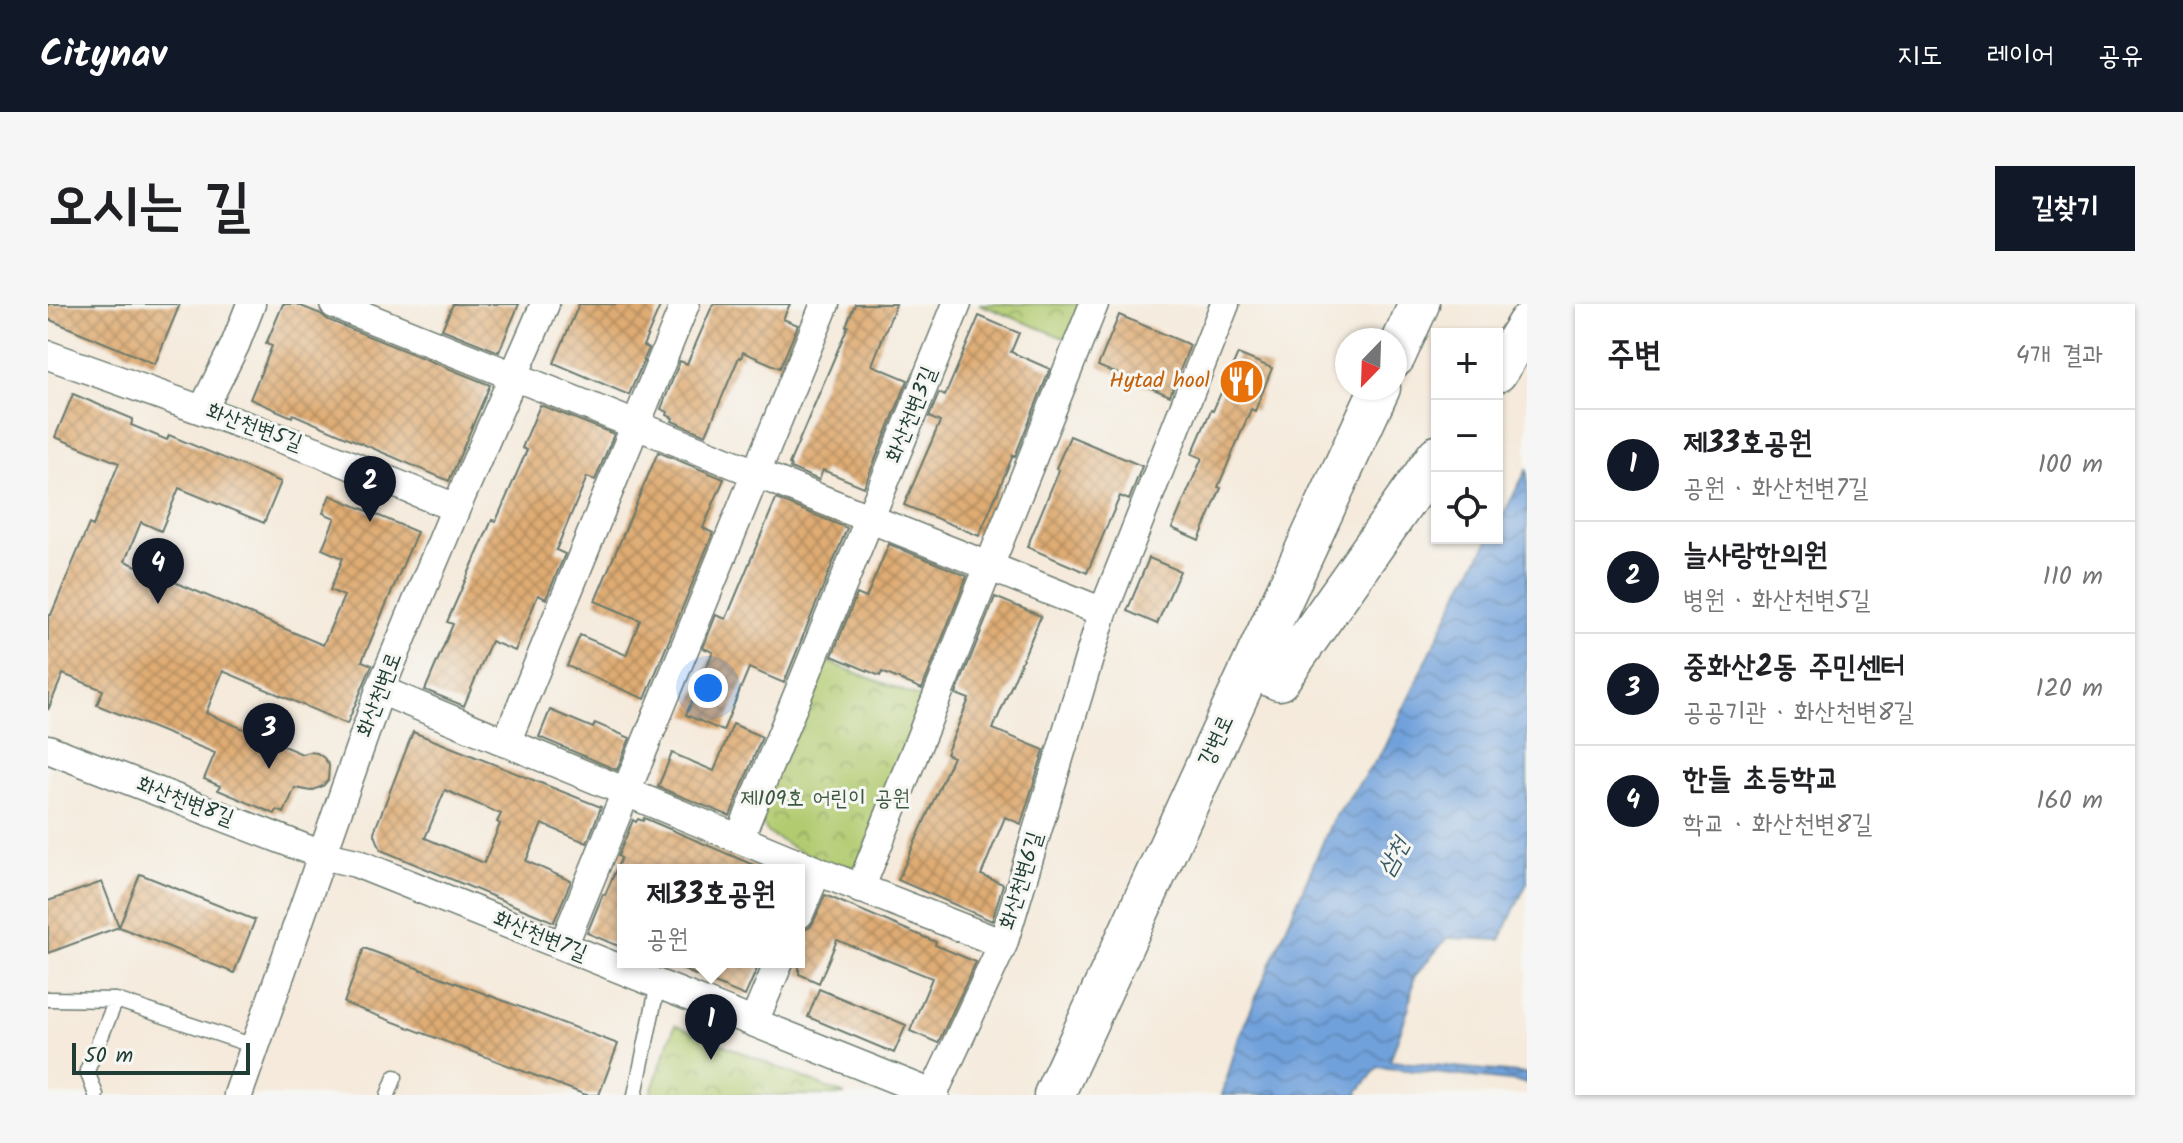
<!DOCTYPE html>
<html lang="ko">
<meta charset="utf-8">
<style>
:root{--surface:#fff;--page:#f6f6f6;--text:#202124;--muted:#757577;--line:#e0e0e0;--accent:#111827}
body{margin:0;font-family:Kalam,"Poor Story",sans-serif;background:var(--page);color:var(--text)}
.controls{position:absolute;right:24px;top:24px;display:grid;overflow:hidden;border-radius:0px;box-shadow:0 2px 6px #0004}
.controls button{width:72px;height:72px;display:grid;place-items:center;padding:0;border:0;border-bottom:2px solid var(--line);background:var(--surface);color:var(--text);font:40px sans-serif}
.compass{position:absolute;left:1287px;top:24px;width:72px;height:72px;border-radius:50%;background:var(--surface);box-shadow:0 2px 6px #0004;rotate:203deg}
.scale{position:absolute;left:24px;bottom:20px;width:178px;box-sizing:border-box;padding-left:8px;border:4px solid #1f3d34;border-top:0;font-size:22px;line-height:28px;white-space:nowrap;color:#1f3d34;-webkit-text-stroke:6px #f6f6f2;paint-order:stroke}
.you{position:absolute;left:660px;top:384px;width:28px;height:28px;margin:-20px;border:6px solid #fff;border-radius:50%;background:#1a73e8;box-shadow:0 0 0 12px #1a73e833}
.badge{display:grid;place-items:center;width:52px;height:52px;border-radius:50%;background:var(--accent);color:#fff;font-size:26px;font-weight:700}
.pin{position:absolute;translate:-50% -66px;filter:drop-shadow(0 2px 4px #0008)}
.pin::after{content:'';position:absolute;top:42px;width:28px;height:24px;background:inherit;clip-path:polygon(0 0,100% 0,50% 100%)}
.popup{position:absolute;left:569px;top:560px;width:188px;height:104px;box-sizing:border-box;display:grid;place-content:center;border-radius:0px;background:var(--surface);filter:drop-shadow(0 2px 6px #0005);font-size:26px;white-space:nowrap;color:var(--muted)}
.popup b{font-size:30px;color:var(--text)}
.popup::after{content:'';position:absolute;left:50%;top:100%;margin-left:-16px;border:16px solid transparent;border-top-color:var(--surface)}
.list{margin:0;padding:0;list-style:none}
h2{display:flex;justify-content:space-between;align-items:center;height:104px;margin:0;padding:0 32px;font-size:34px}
h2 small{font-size:26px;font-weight:400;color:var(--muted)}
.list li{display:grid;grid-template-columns:52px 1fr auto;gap:24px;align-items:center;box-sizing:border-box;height:112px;padding:0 32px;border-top:2px solid var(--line)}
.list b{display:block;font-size:30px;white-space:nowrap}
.list p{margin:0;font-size:26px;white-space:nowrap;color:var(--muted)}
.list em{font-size:26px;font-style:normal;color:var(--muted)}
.icon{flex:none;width:44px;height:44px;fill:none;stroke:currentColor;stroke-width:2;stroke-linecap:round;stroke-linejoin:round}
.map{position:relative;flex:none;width:1479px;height:791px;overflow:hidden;border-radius:0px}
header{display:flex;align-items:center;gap:48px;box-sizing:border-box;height:112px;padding:0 40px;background:var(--accent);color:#fff}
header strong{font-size:38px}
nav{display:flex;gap:44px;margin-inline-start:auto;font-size:28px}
.intro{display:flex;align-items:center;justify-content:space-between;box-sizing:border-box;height:192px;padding:0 48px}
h1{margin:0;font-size:56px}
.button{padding:20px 36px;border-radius:0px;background:var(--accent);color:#fff;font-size:28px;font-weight:700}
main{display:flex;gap:48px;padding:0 48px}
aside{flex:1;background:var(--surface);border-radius:0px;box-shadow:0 2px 6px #0004}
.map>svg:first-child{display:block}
.park{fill:url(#park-crowns);stroke:#688452;stroke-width:2}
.water{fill:url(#water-waves);stroke:#486f88;stroke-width:2}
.building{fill:url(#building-cross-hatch);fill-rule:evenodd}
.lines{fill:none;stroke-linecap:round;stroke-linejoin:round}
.lane-casing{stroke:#6a7a6e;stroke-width:17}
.street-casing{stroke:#6a7a6e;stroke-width:31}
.secondary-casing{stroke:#6a7a6e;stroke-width:43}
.lane{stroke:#fff;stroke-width:14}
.street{stroke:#fff;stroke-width:28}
.secondary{stroke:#fff;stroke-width:40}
.labels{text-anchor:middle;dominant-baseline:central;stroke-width:6;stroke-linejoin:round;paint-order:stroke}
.food-label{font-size:22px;fill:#c56008;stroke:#f6f6f2;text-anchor:end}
.street-label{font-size:22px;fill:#1f3d34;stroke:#f6f6f2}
.park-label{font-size:22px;fill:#3c5940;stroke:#f6f6f2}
.water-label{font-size:24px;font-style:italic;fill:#385b66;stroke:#f6f6f2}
</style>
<header>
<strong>Citynav</strong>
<nav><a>지도</a><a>레이어</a><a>공유</a></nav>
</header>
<div class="intro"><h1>오시는 길</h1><a class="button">길찾기</a></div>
<main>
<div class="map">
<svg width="1479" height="791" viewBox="0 0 1479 791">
<defs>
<pattern id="park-crowns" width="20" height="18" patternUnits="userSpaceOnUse" patternTransform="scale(2)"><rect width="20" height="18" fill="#b2cb70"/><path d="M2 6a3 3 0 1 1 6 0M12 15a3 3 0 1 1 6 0" fill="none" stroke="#90a65d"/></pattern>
<pattern id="water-waves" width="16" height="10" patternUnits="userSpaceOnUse" patternTransform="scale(2)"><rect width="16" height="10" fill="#71a1db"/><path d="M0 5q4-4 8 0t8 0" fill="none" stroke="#5c84b2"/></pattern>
<pattern id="building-cross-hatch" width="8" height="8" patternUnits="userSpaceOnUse" patternTransform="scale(2)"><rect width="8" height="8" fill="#dfac73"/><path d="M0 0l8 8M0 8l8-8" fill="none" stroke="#b48d5f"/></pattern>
</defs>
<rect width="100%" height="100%" fill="#f6f6f2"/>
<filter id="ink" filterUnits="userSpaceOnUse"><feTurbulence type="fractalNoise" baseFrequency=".0125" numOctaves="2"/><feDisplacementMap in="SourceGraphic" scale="16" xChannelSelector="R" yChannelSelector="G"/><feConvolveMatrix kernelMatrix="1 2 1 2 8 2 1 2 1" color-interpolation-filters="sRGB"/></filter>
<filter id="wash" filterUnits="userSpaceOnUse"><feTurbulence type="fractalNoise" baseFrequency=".006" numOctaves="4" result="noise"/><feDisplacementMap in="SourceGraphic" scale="32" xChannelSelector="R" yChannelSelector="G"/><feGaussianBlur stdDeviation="1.8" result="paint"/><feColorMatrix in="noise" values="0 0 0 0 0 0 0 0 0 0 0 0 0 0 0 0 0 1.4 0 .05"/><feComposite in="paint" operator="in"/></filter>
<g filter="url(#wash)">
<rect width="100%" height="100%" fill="#f5eadb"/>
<path class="park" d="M931,0H1035L1021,36Z
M773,355L876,395L809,563L786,562L751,547L720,529L709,512Z
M627,721L797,791H602Z"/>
<path class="water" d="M1479,165V579L1452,636L1399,634L1366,673L1361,703L1342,757L1479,770V779L1330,763L1310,788L1311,791H1174L1191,733L1284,517L1337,444L1412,286L1442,234H1449V223Z"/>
<g id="blocks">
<path class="building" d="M0,0H132L107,60L0,15Z
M235,0H248L273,10L280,16L442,81L401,177L245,110L244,113L202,95L224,42L218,40Z
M405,0H471L451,48L394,25Z
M531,0H613L595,42L601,44L581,91L506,59Z
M665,0H742L735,15L750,21L732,64L695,48L693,54L691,53L658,131L624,117L625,114L619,111L620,108L613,105L632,57L639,60Z
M807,0H848L824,61L860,76L816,183L775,166L771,176L742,164L743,161L741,160L800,22H798Z
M1071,11L1142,41L1122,92L1050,62Z
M931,12L971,29L963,48L1002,65L967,152L965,151L931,232L856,201L892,118L881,113L891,89L897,92Z
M1190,50L1224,64L1207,107L1203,105L1170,183L1173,184L1151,236L1124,224L1154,154L1144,150L1163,106L1165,107Z
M25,90L85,115L83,121L119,136L121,131L233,178L216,219L131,184L113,227L93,218L77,257L275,341L296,292L282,286L295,254L274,245L287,214L275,209L282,191L369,228L314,357L324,361L299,420L175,367L158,409L254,450L261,448L269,449L276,454L281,461L280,476L275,482L263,487L247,484L236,509L229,506L227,510L170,486L172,482L156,475L167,449L49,401L55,386L15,370L0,406V311H3L41,220L45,222L71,159L7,133Z
M492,101L566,130L547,176L539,173L508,246L517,250L498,295L490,291L467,347L443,337L416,402L377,386L405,320L399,318L444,216L448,217L479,146L474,144Z
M1022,132L1094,162L1081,196L1072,192L1039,269L979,243L1011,166L1008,164Z
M610,148L676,175L655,224L665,229L597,395L519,362L532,331L578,351L592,316L547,297Z
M728,195L799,224L736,379L701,364L675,427L638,411L665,348L655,344L668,311L678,315Z
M841,240L919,272L874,385L834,368L832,372L784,352L809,290L818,294Z
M1101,254L1132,267L1109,320L1079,307Z
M947,293L993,312L945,425L996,446L973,520L957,513L933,571L955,580L944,617L850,576L905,453L898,450L921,395L908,390Z
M502,406L545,424L547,419L582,434L569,466L491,433Z
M685,420L714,433L682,512L610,483L624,449L666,467Z
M365,428L553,503L539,539L494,520L478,557L523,577L506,618L333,546L326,528ZM397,486L453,510L449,518L452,520L436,559L377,534Z
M596,514L717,566H575V644L539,629L555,590L557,591L573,554L570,552L585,516L588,518L590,515L595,517Z
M92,570L207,616L186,669L71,623Z
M54,578L71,623L0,649V597Z
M777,591L888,638L887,641L928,658L890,739L862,727L884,674L789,636L771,679L751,670V633L754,627L762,623L766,617Z
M316,644L570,740L551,791H538L296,699Z
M617,658H712L697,692Z
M771,685L858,721L846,749L760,713Z"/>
</g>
</g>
<g filter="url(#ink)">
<use href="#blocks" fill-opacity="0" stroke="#6a7a6e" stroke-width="2"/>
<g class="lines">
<defs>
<path id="lane" d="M0,695L68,696L209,743
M48,791L39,767L68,696
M340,791L347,773
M587,791L610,680"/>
<path id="street" d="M286,0L1055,308
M0,51L268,147L408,204
M155,105L187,41L203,0
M332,386L769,567L955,640
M458,439L637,0
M0,445L274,551L308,559L887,791
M691,535L909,0
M812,585L1046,0
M751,610L769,567
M515,642L777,0
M706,718L731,658
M885,790L955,640L1055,308L1177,0
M190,791L332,386L408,204L497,0"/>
<path id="secondary" d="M1347,53L1371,0
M1449,68L1479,20
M1203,364L1231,376L1389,152
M1006,791L1332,84"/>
</defs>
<use href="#lane" class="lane-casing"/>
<use href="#street" class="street-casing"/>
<use href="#secondary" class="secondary-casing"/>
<use href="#lane" class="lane"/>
<use href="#street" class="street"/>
<use href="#secondary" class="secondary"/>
</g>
</g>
<defs>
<symbol id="restaurant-disc" viewBox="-11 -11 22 22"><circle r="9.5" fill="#e8710a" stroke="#f6f6f2"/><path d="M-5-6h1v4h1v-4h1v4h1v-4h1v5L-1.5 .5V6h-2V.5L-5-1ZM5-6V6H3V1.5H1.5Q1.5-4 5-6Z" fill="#fff"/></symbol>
</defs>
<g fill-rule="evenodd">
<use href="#restaurant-disc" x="1168" y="52" width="51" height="51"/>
</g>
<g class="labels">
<g class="food-label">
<text x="1162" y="77">Hytad hool</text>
</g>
<g class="street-label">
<text transform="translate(864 111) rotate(-68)">화산천변3길</text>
<text transform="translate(206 124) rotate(20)">화산천변5길</text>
<text transform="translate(332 391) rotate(-69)">화산천변로</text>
<text transform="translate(1169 437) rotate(-65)">강변로</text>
<text transform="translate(137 498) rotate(21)">화산천변8길</text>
<text transform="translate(974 577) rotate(-73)">화산천변6길</text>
<text transform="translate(492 633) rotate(22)">화산천변7길</text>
</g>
<g class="park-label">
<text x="777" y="495">제109호 어린이 공원</text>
</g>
<g class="water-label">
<text transform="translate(1346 553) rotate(-61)">삼천</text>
</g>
</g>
</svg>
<div class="controls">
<button>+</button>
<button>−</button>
<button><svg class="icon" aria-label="locate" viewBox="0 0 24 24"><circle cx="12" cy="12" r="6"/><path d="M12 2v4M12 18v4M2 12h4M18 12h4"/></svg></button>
</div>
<svg class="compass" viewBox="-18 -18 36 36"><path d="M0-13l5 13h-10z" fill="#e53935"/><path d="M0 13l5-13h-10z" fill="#757577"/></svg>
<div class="scale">50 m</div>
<div class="you"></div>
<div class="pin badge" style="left:663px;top:756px">1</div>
<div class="popup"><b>제33호공원</b>공원</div>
<div class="pin badge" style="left:322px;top:218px">2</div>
<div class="pin badge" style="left:221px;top:465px">3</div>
<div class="pin badge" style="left:110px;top:300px">4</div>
</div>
<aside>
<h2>주변<small>4개 결과</small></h2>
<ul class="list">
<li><span class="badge">1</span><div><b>제33호공원</b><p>공원 · 화산천변7길</p></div><em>100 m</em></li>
<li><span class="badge">2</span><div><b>늘사랑한의원</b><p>병원 · 화산천변5길</p></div><em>110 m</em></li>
<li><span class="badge">3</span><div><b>중화산2동 주민센터</b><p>공공기관 · 화산천변8길</p></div><em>120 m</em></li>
<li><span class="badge">4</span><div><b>한들 초등학교</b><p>학교 · 화산천변8길</p></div><em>160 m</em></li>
</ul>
</aside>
</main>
